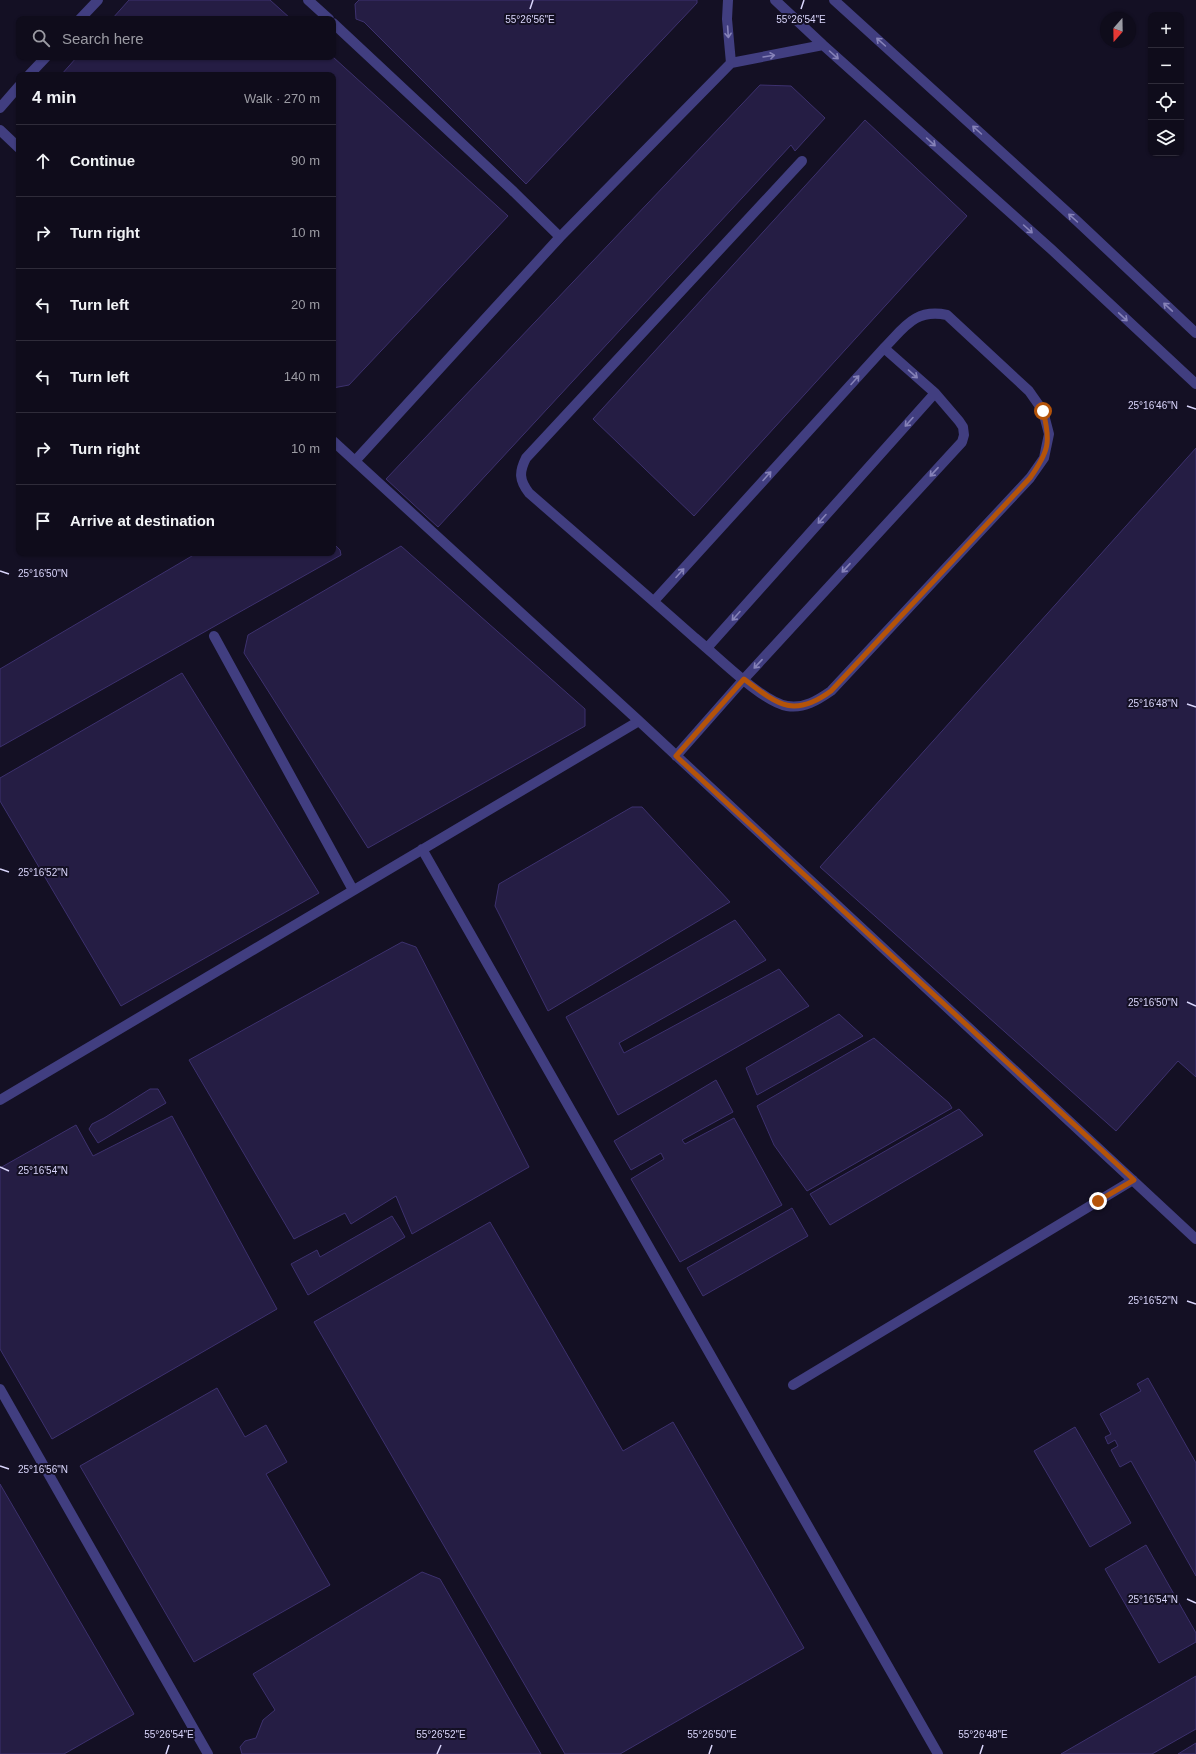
<!DOCTYPE html>
<meta charset="utf-8">
<style>
:root{--surface:#0f0c1b;--page:#1d1a28;--text:#f1f3f6;--muted:#9b9ba3;--line:#2f2c3a}
body{margin:0;font-family:Arial,sans-serif;background:var(--page);color:var(--text)}
.controls{position:absolute;right:12px;top:12px;display:grid;overflow:hidden;border-radius:8px;box-shadow:0 1px 3px #0004}
.controls button{width:36px;height:36px;display:grid;place-items:center;padding:0;border:0;border-bottom:1px solid var(--line);background:var(--surface);color:var(--text);font:20px sans-serif}
.compass{position:absolute;left:1100px;top:12px;width:36px;height:36px;border-radius:50%;background:var(--surface);box-shadow:0 1px 3px #0004;rotate:200deg}
.stop{position:absolute;width:12px;height:12px;margin:-9px;border:3px solid #b45309;border-radius:50%;background:#fff}
.stop.end{background:#b45309;border-color:#fff;box-shadow:0 1px 4px #0008}
.list{margin:0;padding:0;list-style:none}
h2{display:flex;justify-content:space-between;align-items:center;height:52px;margin:0;padding:0 16px;font-size:17px}
h2 small{font-size:13px;font-weight:400;color:var(--muted)}
.list li{display:grid;grid-template-columns:26px 1fr auto;gap:12px;align-items:center;box-sizing:border-box;height:72px;padding:0 16px;border-top:1px solid var(--line)}
.list b{display:block;font-size:15px;white-space:nowrap}
.list em{font-size:13px;font-style:normal;color:var(--muted)}
.icon{flex:none;width:22px;height:22px;fill:none;stroke:currentColor;stroke-width:2;stroke-linecap:round;stroke-linejoin:round}
.map{position:relative;flex:none;width:1196px;height:1754px;overflow:hidden}
.search{position:absolute;background:var(--surface);box-shadow:0 1px 3px #0004;left:16px;top:16px;width:320px;height:44px;display:flex;align-items:center;gap:10px;box-sizing:border-box;padding:0 14px;border-radius:8px;color:var(--muted);font-size:15px}
.panel{position:absolute;background:var(--surface);box-shadow:0 1px 3px #0004;left:16px;top:72px;width:320px;height:484px;border-radius:8px}
.map>svg:first-child{display:block}
.building{fill:#251d44;stroke:#3d316e}
.lines{fill:none;stroke-linecap:round;stroke-linejoin:round}
.minor{stroke:#413e80;stroke-width:10}
.oneway{stroke:#8682b8}
.route{stroke:#b45309;stroke-width:5}
.ticks{fill:none;stroke:#dad6fc;stroke-width:1.5}
.ticks-label{font-size:10px;text-anchor:middle;fill:#dad6fc;stroke:#141024;stroke-width:4;stroke-linejoin:round;paint-order:stroke}
</style>
<div class="map">
<svg width="1196" height="1754" viewBox="0 0 1196 1754">
<rect width="100%" height="100%" fill="#141024"/>
<path class="building" d="M129,0H270L291,19H112Z
M359,0H697V3L526,184L364,22L356,19L355,4Z
M77,57H333L508,216L349,385L333,388V75H61Z
M760,85L791,86L825,118L795,151L791,145L438,527L386,479Z
M865,120L967,216L694,516L593,419Z
M1196,448V1077L1178,1061L1116,1131L820,867Z
M333,543L340,550L341,555L0,747V669L197,553H333Z
M401,546L585,709V726L368,848L244,653L248,635Z
M182,673L319,893L121,1006L0,801V778Z
M632,807H642L730,902L548,1011L495,906L499,884Z
M735,920L766,960L619,1043L624,1053L779,969L809,1006L618,1115L566,1017Z
M402,942L416,947L529,1167L412,1234L396,1196L351,1224L345,1213L294,1239L189,1060Z
M839,1014L863,1036L757,1095L746,1068Z
M874,1038L949,1103L952,1108L807,1191L774,1145L757,1106Z
M716,1080L733,1112L682,1140L685,1144L734,1118L782,1205L680,1262L631,1179L664,1159L661,1153L631,1170L614,1141Z
M150,1089H158L166,1103L98,1143L89,1129L92,1124L104,1118Z
M959,1109L983,1135L830,1225L810,1194Z
M172,1116L277,1309L52,1439L0,1349V1168L76,1125L93,1156Z
M792,1208L808,1236L703,1296L687,1268Z
M392,1216L405,1237L308,1295L291,1264L317,1250L320,1257Z
M490,1222L623,1451L673,1422L804,1648L620,1754H565L314,1322Z
M1148,1378L1196,1463V1576L1131,1461L1120,1467L1111,1450L1118,1446L1115,1440L1108,1444L1105,1437L1111,1434L1100,1414L1141,1391L1137,1384Z
M217,1388L245,1437L266,1425L287,1462L266,1474L330,1585L194,1662L80,1466Z
M1075,1427L1131,1523L1090,1547L1034,1451Z
M0,1484L134,1714L64,1754H0Z
M1146,1545L1196,1633V1642L1159,1663L1105,1569Z
M422,1572L440,1579L541,1754H242L240,1747L245,1741L256,1738L263,1720L275,1710L253,1674Z
M1196,1676V1729L1152,1754H1061Z
M1196,1743V1754H1178Z"/>
<g class="lines">
<path class="minor" d="M308,0L329,19
M728,0L727,19L731,63
M775,0L823,45L1051,249L1196,384
M834,0L1077,221L1196,333
M80,19L98,0
M333,23L514,192L560,237
M29,75L46,57
M0,108L19,86
M0,130L19,148
M333,441L639,721L1196,1239
M355,461L560,237L731,63L823,45
M654,601L884,348C904,328 915,308 947,315L1029,391L1043,411L1049,434L1044,458L1030,478L831,691C818,700 804,709 787,706C762,702 716,655 695,638C640,589 584,541 529,493C519,480 519,472 526,458L802,161
M214,636L353,890
M707,648L935,393
M676,756L744,679L962,442L964,435L963,427L959,421L935,393L884,348
M422,849L938,1754
M0,1100L639,721
M793,1385L1133,1180
M0,1389L208,1754"/>
</g>
<defs><path id="oneway-shaft" d="M-6 0H5M1.5-3L5.5 0L1.5 3" fill="none" stroke-width="1.6" stroke-linecap="round" stroke-linejoin="round"/></defs>
<g class="oneway">
<use href="#oneway-shaft" transform="translate(728 32) rotate(86)"/>
<use href="#oneway-shaft" transform="translate(881 42) rotate(-138)"/>
<use href="#oneway-shaft" transform="translate(834 55) rotate(42)"/>
<use href="#oneway-shaft" transform="translate(769 56) rotate(-9)"/>
<use href="#oneway-shaft" transform="translate(977 130) rotate(-138)"/>
<use href="#oneway-shaft" transform="translate(931 142) rotate(42)"/>
<use href="#oneway-shaft" transform="translate(1073 218) rotate(-138)"/>
<use href="#oneway-shaft" transform="translate(1028 229) rotate(42)"/>
<use href="#oneway-shaft" transform="translate(1168 307) rotate(-137)"/>
<use href="#oneway-shaft" transform="translate(1123 317) rotate(43)"/>
<use href="#oneway-shaft" transform="translate(913 374) rotate(41)"/>
<use href="#oneway-shaft" transform="translate(855 380) rotate(-48)"/>
<use href="#oneway-shaft" transform="translate(909 422) rotate(132)"/>
<use href="#oneway-shaft" transform="translate(934 472) rotate(133)"/>
<use href="#oneway-shaft" transform="translate(767 476) rotate(-48)"/>
<use href="#oneway-shaft" transform="translate(822 519) rotate(132)"/>
<use href="#oneway-shaft" transform="translate(846 568) rotate(133)"/>
<use href="#oneway-shaft" transform="translate(680 573) rotate(-48)"/>
<use href="#oneway-shaft" transform="translate(736 616) rotate(132)"/>
<use href="#oneway-shaft" transform="translate(758 664) rotate(133)"/>
</g>
<g class="lines">
<path class="route" d="M1043,411C1051,442 1049,451 1030,478L831,691C793,719 777,704 744,679L676,756L1134,1180L1098,1201"/>
</g>
<path class="ticks" d="M530,9L533,0M801,9L804,0M1187,406L1196,409M0,571L9,574M1187,704L1196,707M0,869L9,872M1187,1002L1196,1006M0,1167L9,1171M1187,1301L1196,1304M0,1466L9,1469M1187,1599L1196,1603M166,1754L169,1745M437,1754L441,1745M709,1754L712,1745M980,1754L983,1745"/>
<g class="ticks-label">
<text x="530" y="23">55°26'56"E</text>
<text x="801" y="23">55°26'54"E</text>
<text x="1153" y="409">25°16'46"N</text>
<text x="43" y="577">25°16'50"N</text>
<text x="1153" y="707">25°16'48"N</text>
<text x="43" y="876">25°16'52"N</text>
<text x="1153" y="1006">25°16'50"N</text>
<text x="43" y="1174">25°16'54"N</text>
<text x="1153" y="1304">25°16'52"N</text>
<text x="43" y="1473">25°16'56"N</text>
<text x="1153" y="1603">25°16'54"N</text>
<text x="169" y="1738">55°26'54"E</text>
<text x="441" y="1738">55°26'52"E</text>
<text x="712" y="1738">55°26'50"E</text>
<text x="983" y="1738">55°26'48"E</text>
</g>
</svg>
<div class="controls">
<button>+</button>
<button>−</button>
<button><svg class="icon" aria-label="locate" viewBox="0 0 24 24"><circle cx="12" cy="12" r="6"/><path d="M12 2v4M12 18v4M2 12h4M18 12h4"/></svg></button>
<button><svg class="icon" aria-label="layers" viewBox="0 0 24 24"><path d="M12 4l9 5-9 5-9-5zM3 14l9 5 9-5"/></svg></button>
</div>
<svg class="compass" viewBox="-18 -18 36 36"><path d="M0-13l5 13h-10z" fill="#e53935"/><path d="M0 13l5-13h-10z" fill="#9b9ba3"/></svg>
<div class="stop" style="left:1043px;top:411px"></div>
<div class="stop end" style="left:1098px;top:1201px"></div>
<div class="search"><svg class="icon" aria-label="search" viewBox="0 0 24 24"><circle cx="10" cy="10" r="6"/><path d="M15 15l6 6"/></svg>Search here</div>
<section class="panel">
<h2>4 min<small>Walk · 270 m</small></h2>
<ul class="list">
<li><svg class="icon" aria-label="ahead" viewBox="0 0 24 24"><path d="M12 20V5M6 11l6-6 6 6"/></svg><div><b>Continue</b></div><em>90 m</em></li>
<li><svg class="icon" aria-label="right" viewBox="0 0 24 24"><path d="M7 20v-9h11M14 6l5 5-5 5"/></svg><div><b>Turn right</b></div><em>10 m</em></li>
<li><svg class="icon" aria-label="left" viewBox="0 0 24 24"><path d="M17 20v-9H6M10 6l-5 5 5 5"/></svg><div><b>Turn left</b></div><em>20 m</em></li>
<li><svg class="icon" aria-label="left" viewBox="0 0 24 24"><path d="M17 20v-9H6M10 6l-5 5 5 5"/></svg><div><b>Turn left</b></div><em>140 m</em></li>
<li><svg class="icon" aria-label="right" viewBox="0 0 24 24"><path d="M7 20v-9h11M14 6l5 5-5 5"/></svg><div><b>Turn right</b></div><em>10 m</em></li>
<li><svg class="icon" aria-label="arrive" viewBox="0 0 24 24"><path d="M6 21V4h12l-3 4 3 4H6"/></svg><div><b>Arrive at destination</b></div></li>
</ul>
</section>
</div>
